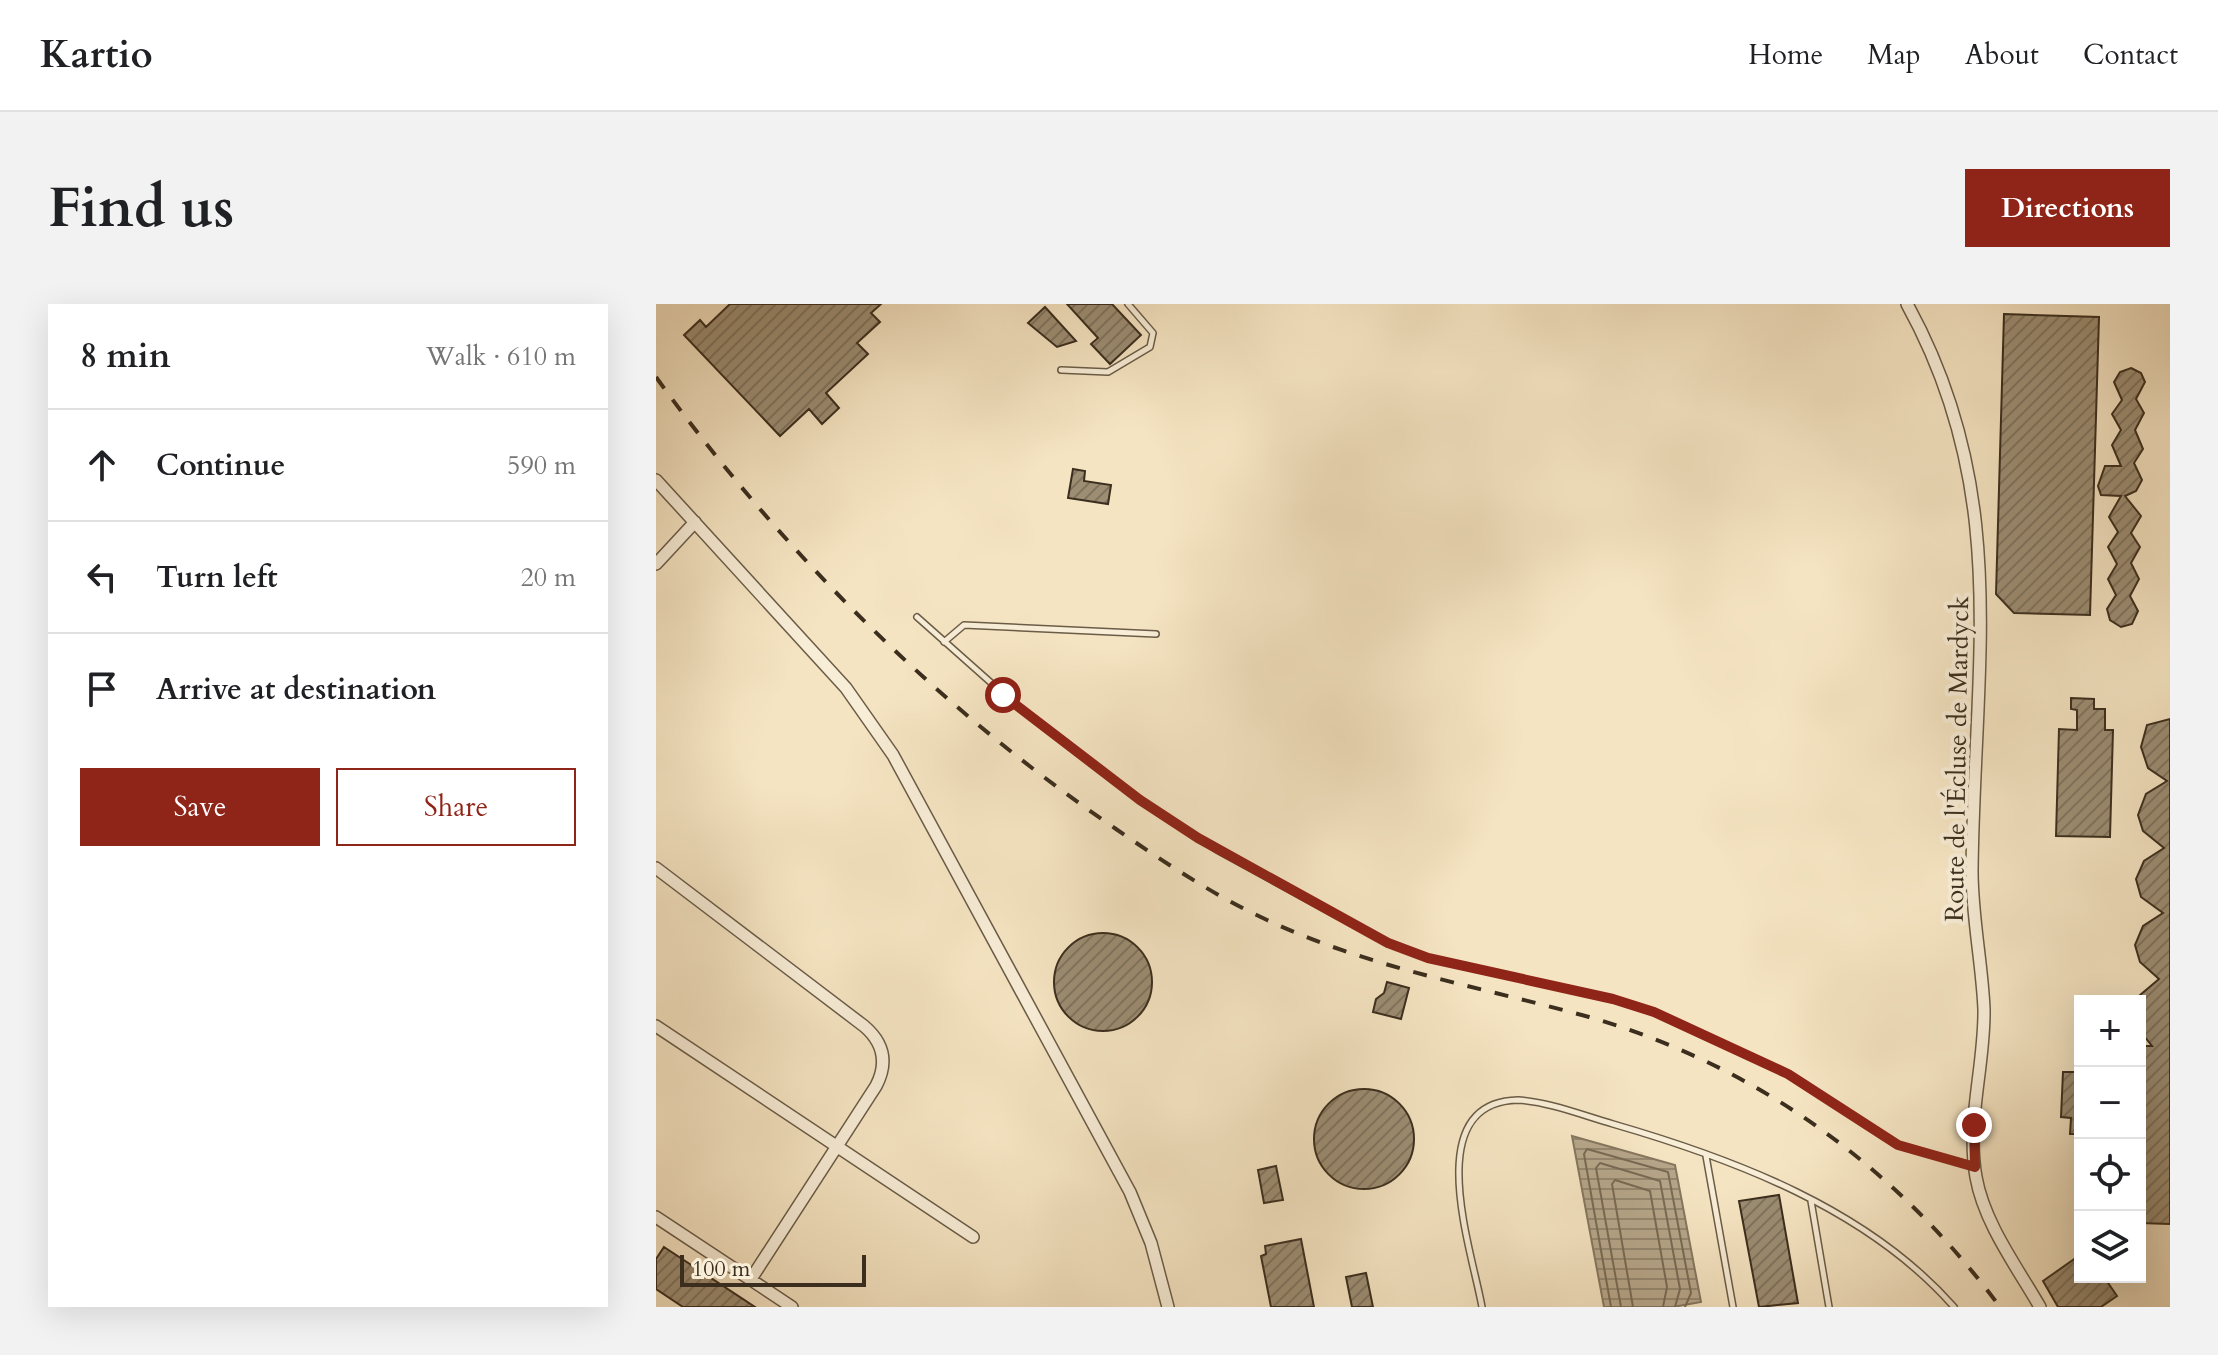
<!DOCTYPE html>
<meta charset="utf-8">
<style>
:root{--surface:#fff;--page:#f2f2f2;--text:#202124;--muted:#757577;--line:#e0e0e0;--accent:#8f2418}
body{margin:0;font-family:Cardo,serif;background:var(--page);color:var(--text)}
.controls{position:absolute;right:24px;bottom:24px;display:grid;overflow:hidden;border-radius:0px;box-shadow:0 8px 32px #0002}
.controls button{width:72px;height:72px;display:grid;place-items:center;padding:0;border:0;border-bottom:2px solid var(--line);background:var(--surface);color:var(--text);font:40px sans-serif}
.scale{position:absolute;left:24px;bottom:20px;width:186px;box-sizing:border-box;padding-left:8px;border:4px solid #3b2e1e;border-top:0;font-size:22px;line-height:28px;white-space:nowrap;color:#3b2e1e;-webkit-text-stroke:6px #f8edd7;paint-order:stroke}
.stop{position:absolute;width:24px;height:24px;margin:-18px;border:6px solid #8f2418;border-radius:50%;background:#fff}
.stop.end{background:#8f2418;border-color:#fff;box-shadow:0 2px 8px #0008}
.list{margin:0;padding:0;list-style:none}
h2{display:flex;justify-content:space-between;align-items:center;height:104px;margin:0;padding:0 32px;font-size:34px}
h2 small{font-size:26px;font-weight:400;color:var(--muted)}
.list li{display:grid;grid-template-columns:52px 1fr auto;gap:24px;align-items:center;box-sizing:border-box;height:112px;padding:0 32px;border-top:2px solid var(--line)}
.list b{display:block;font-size:30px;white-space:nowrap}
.list em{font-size:26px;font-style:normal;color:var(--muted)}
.actions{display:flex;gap:16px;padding:24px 32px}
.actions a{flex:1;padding:18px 0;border:2px solid var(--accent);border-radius:0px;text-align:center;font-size:28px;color:var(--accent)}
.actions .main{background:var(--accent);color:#fff}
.icon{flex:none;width:44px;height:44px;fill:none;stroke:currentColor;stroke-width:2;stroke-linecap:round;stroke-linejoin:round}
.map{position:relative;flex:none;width:1514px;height:1003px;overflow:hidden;border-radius:0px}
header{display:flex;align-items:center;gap:48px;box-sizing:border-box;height:112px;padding:0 40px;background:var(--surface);border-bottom:2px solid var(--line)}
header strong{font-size:38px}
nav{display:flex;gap:44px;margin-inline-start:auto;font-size:28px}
.intro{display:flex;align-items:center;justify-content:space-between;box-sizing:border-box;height:192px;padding:0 48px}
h1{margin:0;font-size:56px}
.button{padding:20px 36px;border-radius:0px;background:var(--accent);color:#fff;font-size:28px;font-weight:700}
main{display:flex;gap:48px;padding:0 48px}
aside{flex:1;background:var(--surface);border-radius:0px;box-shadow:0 8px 32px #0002}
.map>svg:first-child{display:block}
.water{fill:url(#water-rules);stroke:#85765f;stroke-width:2}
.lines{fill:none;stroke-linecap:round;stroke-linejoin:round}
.shore{stroke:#786a54;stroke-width:2}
.building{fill:url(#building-hatch);stroke:#3b2e1e;stroke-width:2}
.service-casing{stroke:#6a5c47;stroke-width:8}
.minor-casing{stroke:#6a5c47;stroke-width:14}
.service{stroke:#f8edd7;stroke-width:5}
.minor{stroke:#f8edd7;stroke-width:11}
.rail{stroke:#3b2e1e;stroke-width:4;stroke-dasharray:14 14;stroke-linecap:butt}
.route{stroke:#8f2418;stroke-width:10}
.labels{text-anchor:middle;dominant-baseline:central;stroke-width:8;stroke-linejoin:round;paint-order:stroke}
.street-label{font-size:26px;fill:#3b2e1e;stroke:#f8edd7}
</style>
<header>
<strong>Kartio</strong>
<nav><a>Home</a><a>Map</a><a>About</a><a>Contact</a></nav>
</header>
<div class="intro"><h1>Find us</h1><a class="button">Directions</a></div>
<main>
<aside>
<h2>8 min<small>Walk · 610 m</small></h2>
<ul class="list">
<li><svg class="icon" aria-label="ahead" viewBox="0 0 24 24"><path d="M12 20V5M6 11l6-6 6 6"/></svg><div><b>Continue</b></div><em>590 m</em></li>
<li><svg class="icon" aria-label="left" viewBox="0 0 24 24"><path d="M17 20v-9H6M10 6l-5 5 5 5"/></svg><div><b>Turn left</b></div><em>20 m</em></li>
<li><svg class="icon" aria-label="arrive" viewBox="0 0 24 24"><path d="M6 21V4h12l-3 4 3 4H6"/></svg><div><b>Arrive at destination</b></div></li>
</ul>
<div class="actions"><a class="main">Save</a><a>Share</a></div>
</aside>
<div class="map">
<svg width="1514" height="1003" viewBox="0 0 1514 1003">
<defs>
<pattern id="water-rules" width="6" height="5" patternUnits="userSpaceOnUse" patternTransform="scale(2)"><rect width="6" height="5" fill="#b6a68a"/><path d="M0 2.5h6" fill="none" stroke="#958870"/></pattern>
<pattern id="building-hatch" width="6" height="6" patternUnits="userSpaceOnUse" patternTransform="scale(2)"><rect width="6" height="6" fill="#9c8d73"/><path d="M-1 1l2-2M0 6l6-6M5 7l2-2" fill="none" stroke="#80745e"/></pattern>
</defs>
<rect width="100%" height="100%" fill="#f5e4c2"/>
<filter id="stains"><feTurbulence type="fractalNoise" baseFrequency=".0025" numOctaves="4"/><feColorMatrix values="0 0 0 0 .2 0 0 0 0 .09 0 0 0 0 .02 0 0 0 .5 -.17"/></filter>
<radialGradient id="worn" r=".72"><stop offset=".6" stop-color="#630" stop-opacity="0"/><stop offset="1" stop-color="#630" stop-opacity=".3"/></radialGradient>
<path class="water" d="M916,832L1019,861L1045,998L1017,1003H948Z"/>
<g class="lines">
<path class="shore" d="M955,1003L928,850L931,845L1012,868L1035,989L1029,1003
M965,1003L940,864L944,859L1004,877L1024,985L1019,1003
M977,1003L956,880L959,876L994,887L1011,983L1007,1003"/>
</g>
<path class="building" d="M74,0H225L215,9L224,18L201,39L212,50L170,89L183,104L166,120L153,105L124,132L28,31L44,16L50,23Z
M411,0H456L485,31L454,60L435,40L442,34Z
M389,3L420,37L401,43L372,19Z
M1348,10L1443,13L1434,311L1358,309L1340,290Z
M1475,64L1485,69L1489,78L1480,95L1488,109L1479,126L1487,145L1478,159L1486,176L1480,187L1469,192L1485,212L1475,229L1484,243L1475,259L1483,275L1474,292L1482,307L1476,320L1465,323L1454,316L1451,305L1460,291L1452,275L1461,260L1452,243L1462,228L1453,213L1465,192L1445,191L1442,182L1449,162H1465L1456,141L1465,126L1456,110L1466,96L1458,78L1464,68Z
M417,165L429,167L428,177L455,181L452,200L412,194Z
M1415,394L1438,395V405H1449V426H1457L1454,533L1400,532L1403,425L1421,426V406L1415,405Z
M1514,415V920L1484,919V742H1496L1484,727V697H1477L1503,675L1484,658L1479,641L1487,622L1507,609L1485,593L1480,575L1488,557L1508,544L1487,527L1482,511L1490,490L1511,477L1492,464L1485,443L1491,421Z
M398 678a49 49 0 1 1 98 0a49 49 0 1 1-98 0Z
M731,678L753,684L745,715L717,708L720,695L728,689Z
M1407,768H1424V830H1414L1415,814L1405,813Z
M658 835a50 50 0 1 1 100 0a50 50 0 1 1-100 0Z
M620,862L627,896L608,899L602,866Z
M1123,891L1142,999L1103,1003L1083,897Z
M645,935L658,1003H615L605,952L610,950L609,942Z
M8,943L99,1003H27L0,985V955Z
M1424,951V973H1448L1461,992L1445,1003H1402L1387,977Z
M710,969L717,1003H696L690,973Z"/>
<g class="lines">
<defs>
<path id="service" d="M405,66L452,68L494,43L497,29L472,0
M261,313L359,400L484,496L561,546L724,635L772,654L957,695L998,708L1132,770L1242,841L1318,862
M288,338L308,321L500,330
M1050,852L1077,1003
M1155,897L1173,1003
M826,1003C816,946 763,798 862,796C893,798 926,811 957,820C1078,855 1212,905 1298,1003"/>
<path id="minor" d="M1251,0C1356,190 1318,362 1316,567C1316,613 1326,659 1328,705C1329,761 1310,817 1320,873C1328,919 1361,963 1384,1003
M0,176L190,384L237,451L474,888L495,939L512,1003
M0,260L39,218
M0,564L208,722C228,739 232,759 220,782L95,975
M0,722L317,933
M0,913L136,1003"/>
</defs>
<use href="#service" class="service-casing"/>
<use href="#minor" class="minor-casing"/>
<use href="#service" class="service"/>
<use href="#minor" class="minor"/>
<path class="rail" d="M0,73C127,249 280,402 460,525C508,558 557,591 611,616C713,664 825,683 933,713C1102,762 1240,863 1344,1003"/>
</g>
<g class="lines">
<path class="route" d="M347,391L484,496L542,534L732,639L772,654L957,695L998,708L1132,770L1242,841L1319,863L1318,821"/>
</g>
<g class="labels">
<g class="street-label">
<text transform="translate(1301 455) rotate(-89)">Route de l'Écluse de Mardyck</text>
</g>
</g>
<rect width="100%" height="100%" filter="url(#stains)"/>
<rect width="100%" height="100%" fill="url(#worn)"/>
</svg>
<div class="controls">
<button>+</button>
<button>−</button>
<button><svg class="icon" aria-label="locate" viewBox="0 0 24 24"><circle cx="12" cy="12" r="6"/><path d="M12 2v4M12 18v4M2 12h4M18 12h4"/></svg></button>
<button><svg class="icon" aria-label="layers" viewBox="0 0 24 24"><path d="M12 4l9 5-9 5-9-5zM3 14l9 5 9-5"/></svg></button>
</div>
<div class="scale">100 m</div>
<div class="stop" style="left:347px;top:391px"></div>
<div class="stop end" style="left:1318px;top:821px"></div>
</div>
</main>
